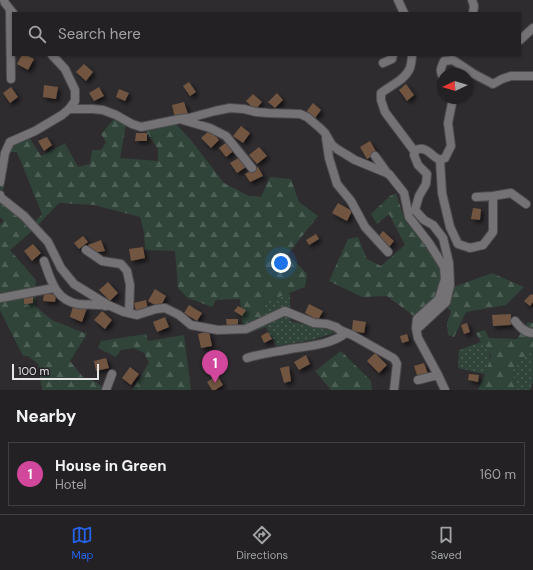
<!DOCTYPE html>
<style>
:root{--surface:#232124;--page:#2f2e31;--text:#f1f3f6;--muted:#a3a3a6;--line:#403e41;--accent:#2563eb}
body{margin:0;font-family:"DM Sans",sans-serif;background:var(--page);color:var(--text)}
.compass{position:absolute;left:437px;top:68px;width:36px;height:36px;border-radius:50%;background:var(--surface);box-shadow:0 1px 3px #0004;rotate:266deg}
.scale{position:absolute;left:12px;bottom:10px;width:87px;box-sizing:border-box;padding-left:4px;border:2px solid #e5e4e6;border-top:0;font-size:11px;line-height:14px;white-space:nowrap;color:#e5e4e6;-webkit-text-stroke:3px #252326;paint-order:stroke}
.you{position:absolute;left:281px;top:263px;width:14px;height:14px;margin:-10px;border:3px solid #fff;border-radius:50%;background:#1a73e8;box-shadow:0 0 0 6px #1a73e833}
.badge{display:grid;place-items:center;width:26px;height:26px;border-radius:50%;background:var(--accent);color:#fff;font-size:13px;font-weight:700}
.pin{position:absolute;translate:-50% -33px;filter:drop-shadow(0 1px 2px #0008)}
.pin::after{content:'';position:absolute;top:21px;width:14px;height:12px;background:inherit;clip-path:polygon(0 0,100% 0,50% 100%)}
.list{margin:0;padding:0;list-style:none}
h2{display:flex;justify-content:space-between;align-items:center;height:52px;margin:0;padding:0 16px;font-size:17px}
h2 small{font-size:13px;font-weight:400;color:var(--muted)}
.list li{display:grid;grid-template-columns:26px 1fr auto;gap:12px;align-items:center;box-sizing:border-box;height:64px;margin:0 8px 8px;padding:0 8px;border:1px solid var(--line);border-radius:0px}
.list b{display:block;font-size:15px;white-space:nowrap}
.list p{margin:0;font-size:13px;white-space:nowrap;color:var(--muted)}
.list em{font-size:13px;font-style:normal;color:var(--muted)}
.icon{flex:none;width:22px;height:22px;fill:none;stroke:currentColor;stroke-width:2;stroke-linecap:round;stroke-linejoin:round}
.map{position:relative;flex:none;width:533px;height:390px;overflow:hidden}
.search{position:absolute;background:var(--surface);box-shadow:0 1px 3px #0004;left:12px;right:12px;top:12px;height:44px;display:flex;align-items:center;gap:10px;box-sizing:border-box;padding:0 14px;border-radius:0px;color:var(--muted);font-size:15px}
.sheet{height:124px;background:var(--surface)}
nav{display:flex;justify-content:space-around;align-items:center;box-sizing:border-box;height:56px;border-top:1px solid var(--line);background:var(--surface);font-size:11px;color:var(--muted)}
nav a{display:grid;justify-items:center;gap:2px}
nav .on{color:var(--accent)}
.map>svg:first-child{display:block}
.grass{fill:url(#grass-dots)}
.forest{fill:url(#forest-firs);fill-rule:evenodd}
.building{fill:#71553f;filter:url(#shadow)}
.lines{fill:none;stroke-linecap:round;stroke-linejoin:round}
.minor-casing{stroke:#4d4b4e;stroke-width:10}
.minor{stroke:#757276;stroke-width:8}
</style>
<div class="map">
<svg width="533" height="390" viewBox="0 0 533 390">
<defs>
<pattern id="grass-dots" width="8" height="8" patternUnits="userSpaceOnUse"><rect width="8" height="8" fill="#304439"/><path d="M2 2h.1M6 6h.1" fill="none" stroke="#4e5f56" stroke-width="1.8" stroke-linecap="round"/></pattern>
<pattern id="forest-firs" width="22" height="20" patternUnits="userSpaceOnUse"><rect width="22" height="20" fill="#304439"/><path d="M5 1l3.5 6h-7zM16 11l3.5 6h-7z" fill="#4e5f56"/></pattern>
<filter id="shadow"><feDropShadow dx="3" dy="3" stdDeviation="2" flood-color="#0009"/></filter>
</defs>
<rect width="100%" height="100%" fill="#2f2c30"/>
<path class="grass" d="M290,293V321L337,332L312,340L276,346L266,327L264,303Z
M481,342C494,357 490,357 485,374L458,368L459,350Z
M533,351V381L530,390H516L513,370L520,361Z"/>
<path class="forest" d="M115,118L126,124L120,158L158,161V149L145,130L175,123L190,139L224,183L249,196L261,197L270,177L291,179L299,202L318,216L288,254L307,274L305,287L264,303L266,327L244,335L240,299L216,300L212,307L188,298L178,288L175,251L145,250L144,232L140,217L94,205L59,203L31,232L10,250L36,280L35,306L52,320L87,334L70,361L83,377L96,382L106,390H42L38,364L28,356H23L0,310V225L4,221L0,217V160L12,144L29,137L41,156L65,143L78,167L90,164L92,150H101L106,142L101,134ZM10,152H17L42,214L35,222L6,198L3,191Z
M396,193L405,221L426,244L442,269V280L437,297L415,317L387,296L362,297L329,281L348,239L358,237L367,259L381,266L405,245L389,214L377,224L371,214L390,196Z
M492,273L524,287L506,305L466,312L454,337L448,335L447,323L451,311L440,302L445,290Z
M528,322L533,323V351L520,361L513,370L516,390H478L485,374L491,356L488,351L481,342L476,333L485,330L489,338L517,339Z
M146,334L148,341L184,335L191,390H132L149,363L144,353L134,348L121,350L116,357L98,348L101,341Z
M341,351L371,381L372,390H331L315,371Z"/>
<path class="building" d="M22,55H26L34,59L28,70L17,64Z
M84,64L93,72L86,81L76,72Z
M189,82L196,92L190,96L183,86Z
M406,84L414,95L407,101L399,90Z
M44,85L58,87L56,99L43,97Z
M11,87L18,97L10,103L3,93Z
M99,87L104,96L94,101L89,93Z
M119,89L129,93L125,101L116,97Z
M277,93L283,100L275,108L268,102Z
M253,94L262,102L255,110L246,101Z
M184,102L188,114L175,118L172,105Z
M313,103L321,110L315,118L307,111Z
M241,126L250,133L243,143L233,136Z
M210,130L219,140L211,148L201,138Z
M136,133H147V141H135Z
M47,137L52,145L44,151L38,141Z
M228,141L235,150L226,157L219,148Z
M370,141L377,153L367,159L360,147Z
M259,147L267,156L257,164L249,155Z
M240,157L246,167L237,173L230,163Z
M258,167L263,176L250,182L245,174Z
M338,203L352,211L347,221L332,213Z
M473,208L481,209L480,220L471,219Z
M383,231L394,241L389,247L378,237Z
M316,234L319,239L309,245L306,240Z
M83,236L88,242L79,249L74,243Z
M101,240L105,251L92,253L88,245Z
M33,244L41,253L32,261L24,251Z
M143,247L145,258L131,261L129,249Z
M108,282L118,293L110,301L99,290Z
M155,289L166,296L160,308L148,301Z
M44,293L56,295L55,302L43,301Z
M531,294L533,295V302L530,306L524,301Z
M33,296V303L24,304V298Z
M146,300L148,310L141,312L136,311L134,303Z
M74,303L87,308L82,322L70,317Z
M309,304L323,311L318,320L305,313Z
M189,305L202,313L197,321L184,313Z
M238,306L246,310L242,316L234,311Z
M102,311L112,320L105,329L94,320Z
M511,314V325L493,326L492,315Z
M165,317L169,327L157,332L153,322Z
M226,319H238V327H227Z
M353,320L366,322L364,333L352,331Z
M467,323L470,332L464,334L461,325Z
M209,331L212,346L201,348L198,334Z
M268,332L272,339L264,343L261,336Z
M407,334L409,341L402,343L400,336Z
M375,353L387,365L379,373L367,361Z
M306,355L310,364L299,370L294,362Z
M106,358L109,368L96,371L94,361Z
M424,363L428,374L418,378L414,366Z
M289,366L291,381L284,383L280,368Z
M130,367L139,374L131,385L122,378Z
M469,374L479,375L478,382L468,380Z
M217,375L223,385L215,390H212L207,382Z"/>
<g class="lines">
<defs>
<path id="minor" d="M4,0L5,3L13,13
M398,0L404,13
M472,0L474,6L473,13
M10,10L11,79
M520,40L533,28
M412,55C412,59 411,64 410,68C405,80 391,85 381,93V100L385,112L415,152
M383,63L392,59L393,55
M443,77C439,70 441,68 444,61L453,60L474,74L493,84L502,79L511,76H533
M69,109H93L103,110L116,115L132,124L141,127L180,119L189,118L215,111L230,108L244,109L256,112L268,113L300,114L307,117L320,128L325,133L332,145L337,149L355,160L389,174L404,193L409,217L429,243L444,267L445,279L439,299L417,319L416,328L418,338L438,375L445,390
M183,120L210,128L226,136L252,168
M326,138L329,158L337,184L351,201L365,227L388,252
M375,156L388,174
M440,160L442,193L450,227L458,244L470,248L483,245L493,232V196L476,197
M0,182L5,153L10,142L35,131L62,115L69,109L75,101V90L65,69L52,55
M0,195V197L24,216L48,242L61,268L74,284L108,305L124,312L137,315L156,309L165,308L179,315L191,325L218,330L246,329L285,311L314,323L327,324L336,327L340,330L352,335L393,358L395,360L397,364L394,390
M493,196L511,193L526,204
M86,250L102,261L121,264L127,271L130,285L129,313
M44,261C51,280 55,300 78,304C87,305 97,304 106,306
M0,298L54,288
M515,321C520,327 525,333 533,333
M416,328H418L446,302L450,285L449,263L443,238L433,225L424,220L415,210L419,196L426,184L427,174L418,165L414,155L416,150C426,145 432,157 440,160L445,158L451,146L448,123L453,98
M247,358C261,354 275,352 290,349C309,346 330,345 346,333
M418,380L438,375
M106,390L112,374"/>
</defs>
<use href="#minor" class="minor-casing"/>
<use href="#minor" class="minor"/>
</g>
</svg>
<svg class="compass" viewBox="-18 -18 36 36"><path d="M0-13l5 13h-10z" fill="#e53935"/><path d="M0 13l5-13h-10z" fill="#a3a3a6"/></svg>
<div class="scale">100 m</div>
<div class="you"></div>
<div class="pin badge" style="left:215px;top:383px;background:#d1479c">1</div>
<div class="search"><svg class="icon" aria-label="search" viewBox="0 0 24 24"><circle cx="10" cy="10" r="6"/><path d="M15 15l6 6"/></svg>Search here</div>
</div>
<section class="sheet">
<h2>Nearby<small></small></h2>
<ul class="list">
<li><span class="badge" style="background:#d1479c">1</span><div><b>House in Green</b><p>Hotel</p></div><em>160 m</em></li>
</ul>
</section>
<nav>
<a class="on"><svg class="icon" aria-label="map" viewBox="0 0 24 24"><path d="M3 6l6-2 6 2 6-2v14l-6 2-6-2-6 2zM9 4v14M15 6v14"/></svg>Map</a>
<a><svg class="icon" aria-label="directions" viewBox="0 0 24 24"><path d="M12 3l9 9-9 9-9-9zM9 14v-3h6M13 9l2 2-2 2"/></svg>Directions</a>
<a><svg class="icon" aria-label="saved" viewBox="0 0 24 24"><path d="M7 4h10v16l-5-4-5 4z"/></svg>Saved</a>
</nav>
